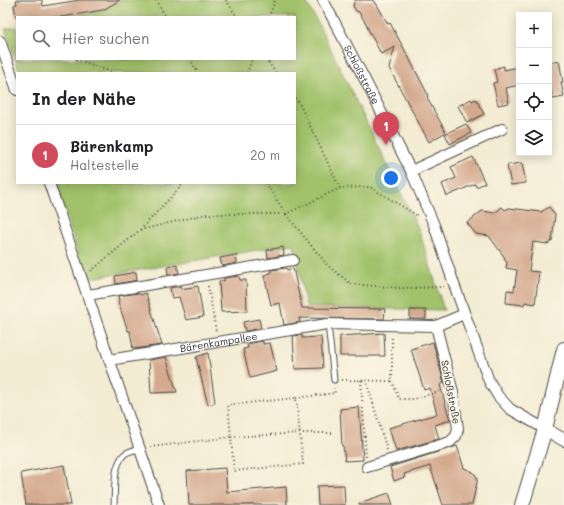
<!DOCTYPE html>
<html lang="de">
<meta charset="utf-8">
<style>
:root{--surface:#fff;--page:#f6f6f6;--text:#202124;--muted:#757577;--line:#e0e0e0;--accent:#d1495b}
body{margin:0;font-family:Mali,sans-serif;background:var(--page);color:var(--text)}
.controls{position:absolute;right:12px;top:12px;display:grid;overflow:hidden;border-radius:0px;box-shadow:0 2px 10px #0003}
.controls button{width:36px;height:36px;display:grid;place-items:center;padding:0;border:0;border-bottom:1px solid var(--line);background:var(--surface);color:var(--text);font:20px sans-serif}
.you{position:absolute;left:391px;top:178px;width:14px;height:14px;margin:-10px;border:3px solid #fff;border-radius:50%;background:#1a73e8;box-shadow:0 0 0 6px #1a73e833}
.badge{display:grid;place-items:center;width:26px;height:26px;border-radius:50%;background:var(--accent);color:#fff;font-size:13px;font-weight:700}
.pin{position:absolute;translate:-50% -33px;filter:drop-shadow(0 1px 2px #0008)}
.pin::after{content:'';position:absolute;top:21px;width:14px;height:12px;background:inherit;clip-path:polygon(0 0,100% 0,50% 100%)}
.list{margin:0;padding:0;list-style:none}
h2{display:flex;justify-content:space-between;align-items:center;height:52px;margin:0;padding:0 16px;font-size:17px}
h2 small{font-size:13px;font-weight:400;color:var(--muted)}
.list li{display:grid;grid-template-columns:26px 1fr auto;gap:12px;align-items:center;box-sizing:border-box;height:60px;padding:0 16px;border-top:1px solid var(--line)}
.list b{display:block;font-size:15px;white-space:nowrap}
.list p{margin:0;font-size:13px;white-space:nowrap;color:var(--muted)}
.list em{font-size:13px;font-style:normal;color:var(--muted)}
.icon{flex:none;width:22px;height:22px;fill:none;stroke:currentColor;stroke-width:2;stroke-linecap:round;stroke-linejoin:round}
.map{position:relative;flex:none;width:564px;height:505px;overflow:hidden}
.search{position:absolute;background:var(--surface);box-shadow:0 2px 10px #0003;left:16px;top:16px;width:280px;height:44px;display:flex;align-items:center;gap:10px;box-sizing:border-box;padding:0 14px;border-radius:0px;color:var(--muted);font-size:15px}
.panel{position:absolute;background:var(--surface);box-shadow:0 2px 10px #0003;left:16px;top:72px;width:280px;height:112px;border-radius:0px}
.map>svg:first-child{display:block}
.green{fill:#a1c26a;stroke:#66764a}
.building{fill:#d4aa8f}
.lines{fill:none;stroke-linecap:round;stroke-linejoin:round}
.service-casing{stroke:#494844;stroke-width:7}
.minor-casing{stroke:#494844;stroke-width:12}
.tertiary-casing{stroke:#494844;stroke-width:14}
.secondary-casing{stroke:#494844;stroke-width:16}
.path{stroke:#494844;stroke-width:2;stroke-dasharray:1 3;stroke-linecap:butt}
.service{stroke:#fff;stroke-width:5}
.minor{stroke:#fff;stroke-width:10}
.tertiary{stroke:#fff;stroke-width:12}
.secondary{stroke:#fff;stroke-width:14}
.labels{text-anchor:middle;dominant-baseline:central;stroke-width:3;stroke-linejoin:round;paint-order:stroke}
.street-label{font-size:10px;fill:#2b2b2b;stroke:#fcf5e5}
</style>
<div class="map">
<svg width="564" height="505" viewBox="0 0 564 505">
<rect width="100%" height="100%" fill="#fcf5e5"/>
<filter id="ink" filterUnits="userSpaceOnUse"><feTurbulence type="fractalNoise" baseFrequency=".025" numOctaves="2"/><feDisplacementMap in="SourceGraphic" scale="8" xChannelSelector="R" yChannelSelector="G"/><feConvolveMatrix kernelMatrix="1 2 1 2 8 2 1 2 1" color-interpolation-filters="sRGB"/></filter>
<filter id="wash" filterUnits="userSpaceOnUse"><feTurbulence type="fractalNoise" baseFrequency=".012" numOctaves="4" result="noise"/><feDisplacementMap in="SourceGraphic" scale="16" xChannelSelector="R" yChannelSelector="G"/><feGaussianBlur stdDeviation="0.9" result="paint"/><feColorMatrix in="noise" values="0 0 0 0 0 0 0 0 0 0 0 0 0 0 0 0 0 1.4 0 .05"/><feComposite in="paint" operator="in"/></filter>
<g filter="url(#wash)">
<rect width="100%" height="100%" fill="#f3ecd3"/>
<path class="green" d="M120,0H305L318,23L419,230L444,310L306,307L294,244L85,279L73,237L56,183H295V73H20L5,29L17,27V59H295V17H68L103,10Z"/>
<g id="blocks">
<path class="building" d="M16,0H42L43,6L80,0H120L103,10L62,17H16L14,5L17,4Z
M355,0H373L375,4L376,3L388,24L390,23L408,56L427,93L428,100L446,132L429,142L389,68L395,47L381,54L367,27H368L359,12L356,11L353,6Z
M559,61L563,82H561L564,97L553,99L549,81V63Z
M504,66V70L519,67V85L506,88L509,103L498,105L493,83L497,82L494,69Z
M471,99L472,101L476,99L484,114L467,123L458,106Z
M466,124L471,133L450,144L445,134Z
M473,157L485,183L476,187L475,184L447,196L442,184L456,178L451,167Z
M522,163L526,183L511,185L507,165Z
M502,207L505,210L509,208L541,212L549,207L555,215L552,241L548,244L533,242L529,271L539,272L535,304L525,302L524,305L506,303L507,290L514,291L517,270L506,268L507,263L504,258H505L489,236L476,234L467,223L482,211L495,213Z
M283,247L284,255L268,258L267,250Z
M236,255L237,263L222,266L220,258Z
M177,265L179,273L168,275L167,267Z
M286,268L287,270L293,268L302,308L385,309L384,319L299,318L300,322L284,325L280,303L271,305L264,275L271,273V270Z
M136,272L137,280L116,284L115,276Z
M239,276L240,280H246L247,311L221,312L219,281H224V278Z
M181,286V289L198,286L203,317L186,320L179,297L172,298L170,288Z
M139,293L140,295L146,293L162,345L133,349L130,331H128L118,302L119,301L118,296Z
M410,310H426V319H410Z
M259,319L261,328L245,331L243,322Z
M384,333L385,356H340V336Z
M302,335V338L321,337L323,368L295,369L293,336Z
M263,341V344L270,343L277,371L250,378L243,349L248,348L247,344Z
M433,342L444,383L440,385L450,420L435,425L439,439L396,451L389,428L437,414L430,388L424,390L411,349Z
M208,353L215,403L208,405L196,357Z
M166,357L177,392L151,393L149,360Z
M359,407L363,460L345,461L343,446H342L340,409Z
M457,446L464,468L473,472L477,477V482L472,505H443L430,466L404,474L405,477L394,481L390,467Z
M64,465L71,505H26L21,473Z
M225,468L227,492L286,487L287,505H189L187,471Z
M344,485L345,505H318L317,486Z
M389,493L393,505H359V503Z"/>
</g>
</g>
<g filter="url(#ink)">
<use href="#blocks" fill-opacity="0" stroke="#494844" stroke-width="1"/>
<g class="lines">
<defs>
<path id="service" d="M328,324L334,380
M114,505C115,490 113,470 122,457C125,452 133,450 139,449"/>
<g id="minor">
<path id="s1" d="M323,0L365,80L411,171L434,225L455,287L489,381L498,396L510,409L545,429"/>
<path d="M0,41L17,90"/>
<path d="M411,171L502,129"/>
<path d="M49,183L159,505"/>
<path d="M88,295L293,260"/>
<path id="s2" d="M109,360L327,324L436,326L464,314"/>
<path d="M367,467L450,442L456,436L458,429L453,392L436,326"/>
</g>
<path id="tertiary" d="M545,429L564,440"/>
<path id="secondary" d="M522,505L545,429L564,349"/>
</defs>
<use href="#service" class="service-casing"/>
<use href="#minor" class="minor-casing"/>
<use href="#tertiary" class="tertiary-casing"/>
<use href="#secondary" class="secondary-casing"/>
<path class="path" d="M156,0L166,17
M226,0L237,17
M269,17L275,0
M76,59L114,73
M190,59L198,73
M266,59L276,73
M247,73L252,59
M295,98L299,103L340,188L370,187L418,216
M266,183L286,214L340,188
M140,230L206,214H286L327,265L351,284L400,288L444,287
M91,271L140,230L184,183
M208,286L216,331
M342,380L392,381V335
M361,380L366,457
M366,380L387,450
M392,381L399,399H414L441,391
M296,398L335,393L334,388
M150,447L231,437L228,405L296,398L303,464L234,471L231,437L300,433H332"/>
<use href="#service" class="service"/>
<use href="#minor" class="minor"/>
<use href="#tertiary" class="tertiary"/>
<use href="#secondary" class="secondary"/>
</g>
</g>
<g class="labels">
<g class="street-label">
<text stroke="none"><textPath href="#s1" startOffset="84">Schloßstraße</textPath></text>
<text stroke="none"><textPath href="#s2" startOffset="111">Bärenkampallee</textPath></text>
<text transform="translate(451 392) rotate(79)">Schloßstraße</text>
</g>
</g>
</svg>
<div class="controls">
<button>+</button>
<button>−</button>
<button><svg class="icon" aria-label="locate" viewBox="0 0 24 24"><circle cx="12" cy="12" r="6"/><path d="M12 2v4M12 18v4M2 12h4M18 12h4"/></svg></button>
<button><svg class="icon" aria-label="layers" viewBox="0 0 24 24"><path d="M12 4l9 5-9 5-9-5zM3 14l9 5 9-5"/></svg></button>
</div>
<div class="you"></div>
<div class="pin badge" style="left:386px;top:145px">1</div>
<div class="search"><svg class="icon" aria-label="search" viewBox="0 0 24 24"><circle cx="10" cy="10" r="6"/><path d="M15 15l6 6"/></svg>Hier suchen</div>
<section class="panel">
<h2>In der Nähe<small></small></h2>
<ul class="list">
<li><span class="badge">1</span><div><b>Bärenkamp</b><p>Haltestelle</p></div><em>20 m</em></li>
</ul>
</section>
</div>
